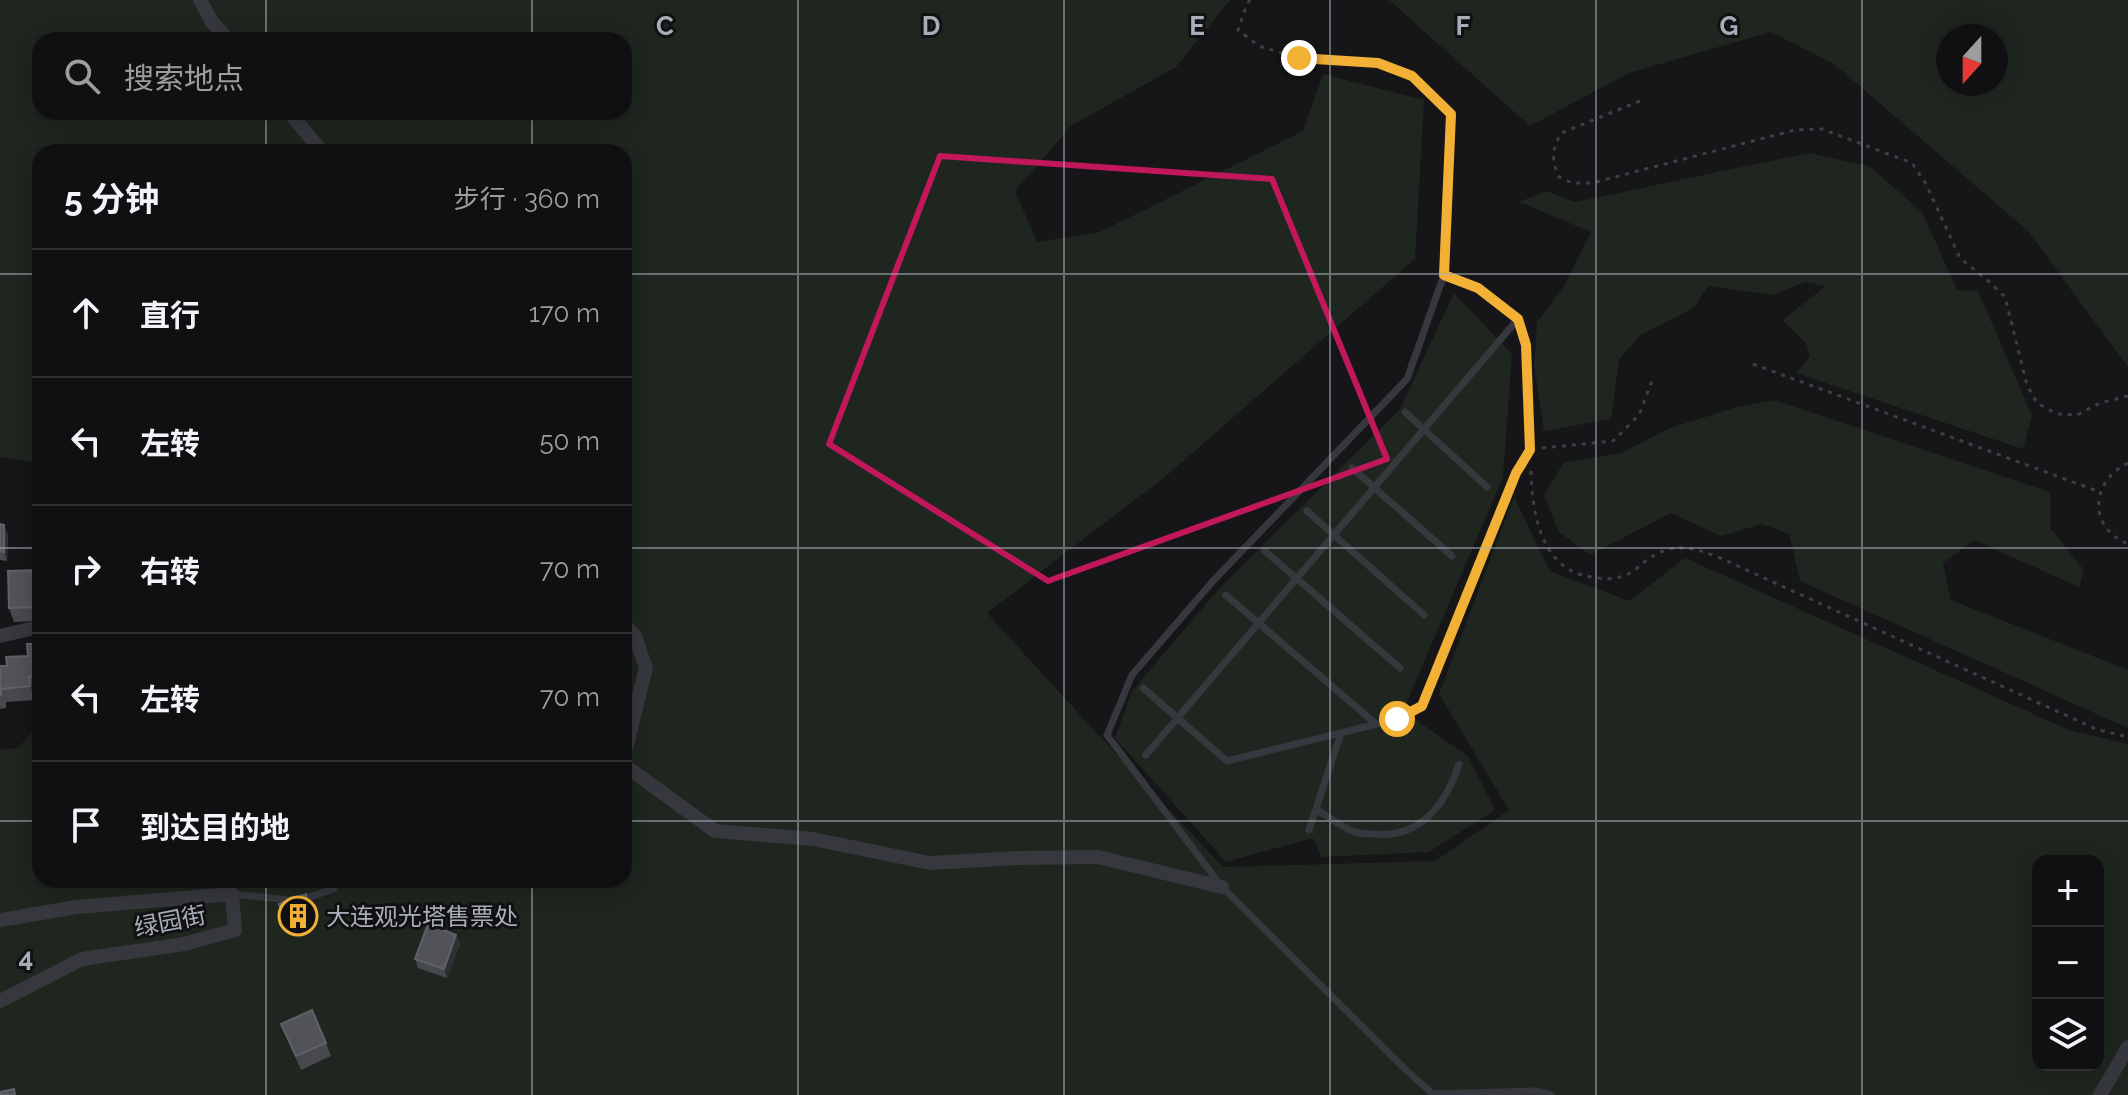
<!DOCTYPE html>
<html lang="zh">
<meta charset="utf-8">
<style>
:root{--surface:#101012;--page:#19191b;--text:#f1f3f6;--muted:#9c9d9f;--line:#303032}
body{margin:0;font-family:Raleway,"Noto Sans SC",sans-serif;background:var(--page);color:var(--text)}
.controls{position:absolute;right:24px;bottom:24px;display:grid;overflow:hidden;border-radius:16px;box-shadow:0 4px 20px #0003}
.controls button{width:72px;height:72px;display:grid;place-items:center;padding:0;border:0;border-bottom:2px solid var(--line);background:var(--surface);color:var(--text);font:40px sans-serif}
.compass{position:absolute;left:1936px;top:24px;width:72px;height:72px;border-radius:50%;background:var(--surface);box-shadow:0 4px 20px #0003;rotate:201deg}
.stop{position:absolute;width:24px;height:24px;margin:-18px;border:6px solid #f2b134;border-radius:50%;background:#fff}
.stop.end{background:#f2b134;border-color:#fff;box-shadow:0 2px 8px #0008}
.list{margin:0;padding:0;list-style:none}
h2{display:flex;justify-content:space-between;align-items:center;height:104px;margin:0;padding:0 32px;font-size:34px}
h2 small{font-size:26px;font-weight:400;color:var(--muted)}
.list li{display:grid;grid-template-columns:52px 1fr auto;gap:24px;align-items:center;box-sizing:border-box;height:128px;padding:0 32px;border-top:2px solid var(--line)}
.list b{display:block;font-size:30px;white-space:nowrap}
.list em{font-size:26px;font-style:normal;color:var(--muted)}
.icon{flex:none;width:44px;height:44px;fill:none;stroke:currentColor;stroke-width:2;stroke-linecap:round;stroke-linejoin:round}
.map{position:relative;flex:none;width:2128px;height:1095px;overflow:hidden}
.search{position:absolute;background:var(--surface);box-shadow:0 4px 20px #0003;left:32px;top:32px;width:600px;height:88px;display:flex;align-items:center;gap:20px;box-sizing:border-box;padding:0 28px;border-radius:24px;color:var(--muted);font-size:30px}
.panel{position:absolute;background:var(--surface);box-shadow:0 4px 20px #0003;left:32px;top:144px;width:600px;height:744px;border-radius:24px}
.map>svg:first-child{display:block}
.green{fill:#1e261f;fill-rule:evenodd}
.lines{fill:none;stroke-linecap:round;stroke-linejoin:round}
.path{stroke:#3d3f44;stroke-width:3;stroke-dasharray:4 6;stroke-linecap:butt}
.lane{stroke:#37383d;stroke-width:7}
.street{stroke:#37383d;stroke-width:14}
.wall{fill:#47494d}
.shaded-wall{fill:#2f3033}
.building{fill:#525359;stroke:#5f6168;stroke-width:2}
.route{stroke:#f2b134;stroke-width:10}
.marked{fill:none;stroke:#c2185b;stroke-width:6;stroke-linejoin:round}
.grid{fill:none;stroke:#a8adb8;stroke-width:2;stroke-opacity:0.55}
.labels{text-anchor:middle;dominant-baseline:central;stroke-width:6;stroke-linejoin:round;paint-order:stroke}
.poi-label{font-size:24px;fill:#a8adb8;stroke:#111113;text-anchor:start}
.street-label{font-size:24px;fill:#a8adb8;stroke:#111113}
.grid-label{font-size:26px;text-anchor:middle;font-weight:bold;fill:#a8adb8;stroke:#111113;stroke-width:6;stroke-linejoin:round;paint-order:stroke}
</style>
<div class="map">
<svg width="2128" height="1095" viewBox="0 0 2128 1095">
<rect width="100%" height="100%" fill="#161618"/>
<path class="green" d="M0,0H1230L1176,67L1071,126L1015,191L1037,242L1100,232L1303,131L1323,74L1424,100L1415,259L1166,476L987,613L1091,727L1223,867L1435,861L1509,810L1439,694L1514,497L1550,571L1629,601L1685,558L2069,730L2128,744V1095H0V750L18,748L40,724V880H624V152H40V463L0,457ZM40,40H624V112H40ZM2038,861H2098V1065H2038Z
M1389,0H2128V367L2028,231L1834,64L1771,32L1629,73L1530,126ZM1996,36V84H1948V36Z
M1809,153L1869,166L1922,212L1957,290L1978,291L2032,416L2023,449L1796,373L1810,356L1806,343L1782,320L1826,286L1805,282L1773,295L1708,286L1694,308L1640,335L1619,360L1611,419L1544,431L1534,365L1537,322L1564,286L1591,232L1519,202L1546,191L1575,202Z
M1454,293L1512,354L1503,477L1403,711L1468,756L1495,810L1429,852L1322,857L1313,838L1226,862L1115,738L1132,691L1217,591L1400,409Z
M1774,400L2050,492L2051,529L2084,570L2079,587L1974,540L1943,563L1951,600L2128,670V728L1800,581L1789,534L1762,524L1721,536L1671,513L1590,555L1558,531L1544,495L1564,462L1621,453L1670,428L1737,407Z"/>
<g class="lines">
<path class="path" d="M1250,0L1247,4L1238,30L1259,46L1299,58L1378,63L1412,76L1451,114L1444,263
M1640,101L1561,133C1552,150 1551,159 1559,177L1572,183H1592L1795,130L1822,129L1912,163L1926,184L1960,258L1987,280L2005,297L2027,385L2037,403L2057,414L2077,415L2100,403L2128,396
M1455,279L1478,288L1509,313
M1522,331L1526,345L1530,439
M1753,364L2100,492
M1542,448L1613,441L1639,415L1653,378
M2128,463C2091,481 2087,527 2128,544
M1531,471C1532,513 1541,571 1592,577C1603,579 1612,580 1623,576C1632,574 1640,565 1648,559C1673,542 1692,547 1718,557L2096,729L2128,737"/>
<path class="lane" d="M1444,275L1407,379L1213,581L1132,675L1107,735L1222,887L1407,1071L1433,1094L1535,1091L1551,1095
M1405,412L1487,487
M1352,468L1452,556
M1307,511L1424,615
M1265,551L1400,668
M1226,595L1376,724
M1143,688L1227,761L1397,719L1422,706L1516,473L1530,450
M1146,755L1518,319
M1316,809C1328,817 1341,827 1355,832C1360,834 1367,834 1374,834C1420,839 1446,804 1459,764
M1309,830L1341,733
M232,894L298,901L334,889"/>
<path class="street" d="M200,0L212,22L228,40
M289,112L322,152
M624,624L635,636L646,668L624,756
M0,636L30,629
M624,765L715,831L813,839L930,863L1018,858L1098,857L1222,887
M0,920L77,907L232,894L235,930L184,944L82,959L0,1001
M2100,1095L2128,1047"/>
</g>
<path class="wall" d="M0,524L4,525L8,535L7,561L0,560Z
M40,570V621L14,622L9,608Z
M40,644V690L34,691L35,700L6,702V708L0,709V666H7L28,656Z
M306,894L310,904L312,919L287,926L279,904Z
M456,935L460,944L447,978L418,968L415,959Z
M281,1024L326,1043L331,1056L301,1070Z"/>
<path class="shaded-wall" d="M4,525L8,535L7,561L4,552Z
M29,677L34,691L35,700L30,686Z
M456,935L460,944L447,978L444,969Z"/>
<path class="building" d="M0,524L4,525V552L0,551Z
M40,570V607L9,608L8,571Z
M27,644H40V676L29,677L30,686L1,689V695H0V666H7L6,657L28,656Z
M306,894L309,910L284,917L279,904Z
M428,924L456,935L444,969L415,959Z
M312,1010L326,1043L296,1056L281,1024Z
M14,1089L15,1095H0V1092Z"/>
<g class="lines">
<path class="route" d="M1299,58L1378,63L1412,76L1451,114L1444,275L1478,288L1518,319L1526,345L1530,450L1516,473L1422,706L1397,719"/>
</g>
<path class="marked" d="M940,156L1272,179L1387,459L1048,581L829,444Z"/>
<path class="grid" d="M266,0V40M532,0V40M798,0V1095M1064,0V1095M1330,0V1095M1596,0V1095M1862,0V1095M266,112V152M532,112V152M0,274H40M624,274H2128M0,548H40M624,548H2128M0,821H40M624,821H2128M266,880V1095M532,880V1095"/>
<defs>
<symbol id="building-ring" viewBox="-11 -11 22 22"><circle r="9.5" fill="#111113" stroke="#f2b134" stroke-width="1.5"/><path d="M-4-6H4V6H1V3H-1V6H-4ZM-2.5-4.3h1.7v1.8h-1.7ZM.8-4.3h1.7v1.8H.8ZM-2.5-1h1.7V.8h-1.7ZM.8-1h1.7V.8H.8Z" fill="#f2b134"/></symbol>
</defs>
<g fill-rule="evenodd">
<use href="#building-ring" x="276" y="894" width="44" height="44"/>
</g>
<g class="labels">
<g class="poi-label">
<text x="326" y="916">大连观光塔售票处</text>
</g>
<g class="street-label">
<text transform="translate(170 921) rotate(-11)">绿园街</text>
</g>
</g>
<g class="grid-label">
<text x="665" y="35">C</text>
<text x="931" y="35">D</text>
<text x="1197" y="35">E</text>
<text x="1463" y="35">F</text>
<text x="1729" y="35">G</text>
<text x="26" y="967">4</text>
</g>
</svg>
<div class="controls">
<button>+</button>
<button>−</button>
<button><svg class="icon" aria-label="layers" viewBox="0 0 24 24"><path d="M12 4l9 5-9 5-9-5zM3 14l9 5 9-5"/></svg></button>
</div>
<svg class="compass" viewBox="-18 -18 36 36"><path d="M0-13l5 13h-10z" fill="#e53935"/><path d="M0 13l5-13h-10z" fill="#9c9d9f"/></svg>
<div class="stop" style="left:1397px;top:719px"></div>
<div class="stop end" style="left:1299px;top:58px"></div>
<div class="search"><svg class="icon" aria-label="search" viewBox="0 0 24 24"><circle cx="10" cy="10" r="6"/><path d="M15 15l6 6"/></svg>搜索地点</div>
<section class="panel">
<h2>5 分钟<small>步行 · 360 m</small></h2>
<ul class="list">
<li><svg class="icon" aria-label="ahead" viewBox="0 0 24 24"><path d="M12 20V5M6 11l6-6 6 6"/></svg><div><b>直行</b></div><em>170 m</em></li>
<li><svg class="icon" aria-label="left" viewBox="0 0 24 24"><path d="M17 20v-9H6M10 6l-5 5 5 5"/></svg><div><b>左转</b></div><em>50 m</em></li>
<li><svg class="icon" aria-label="right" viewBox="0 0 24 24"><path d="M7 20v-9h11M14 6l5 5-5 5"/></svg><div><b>右转</b></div><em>70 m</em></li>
<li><svg class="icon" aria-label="left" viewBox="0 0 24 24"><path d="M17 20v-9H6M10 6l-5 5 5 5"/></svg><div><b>左转</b></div><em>70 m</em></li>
<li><svg class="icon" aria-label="arrive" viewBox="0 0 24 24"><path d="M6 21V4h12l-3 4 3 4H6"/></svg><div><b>到达目的地</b></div></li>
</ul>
</section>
</div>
